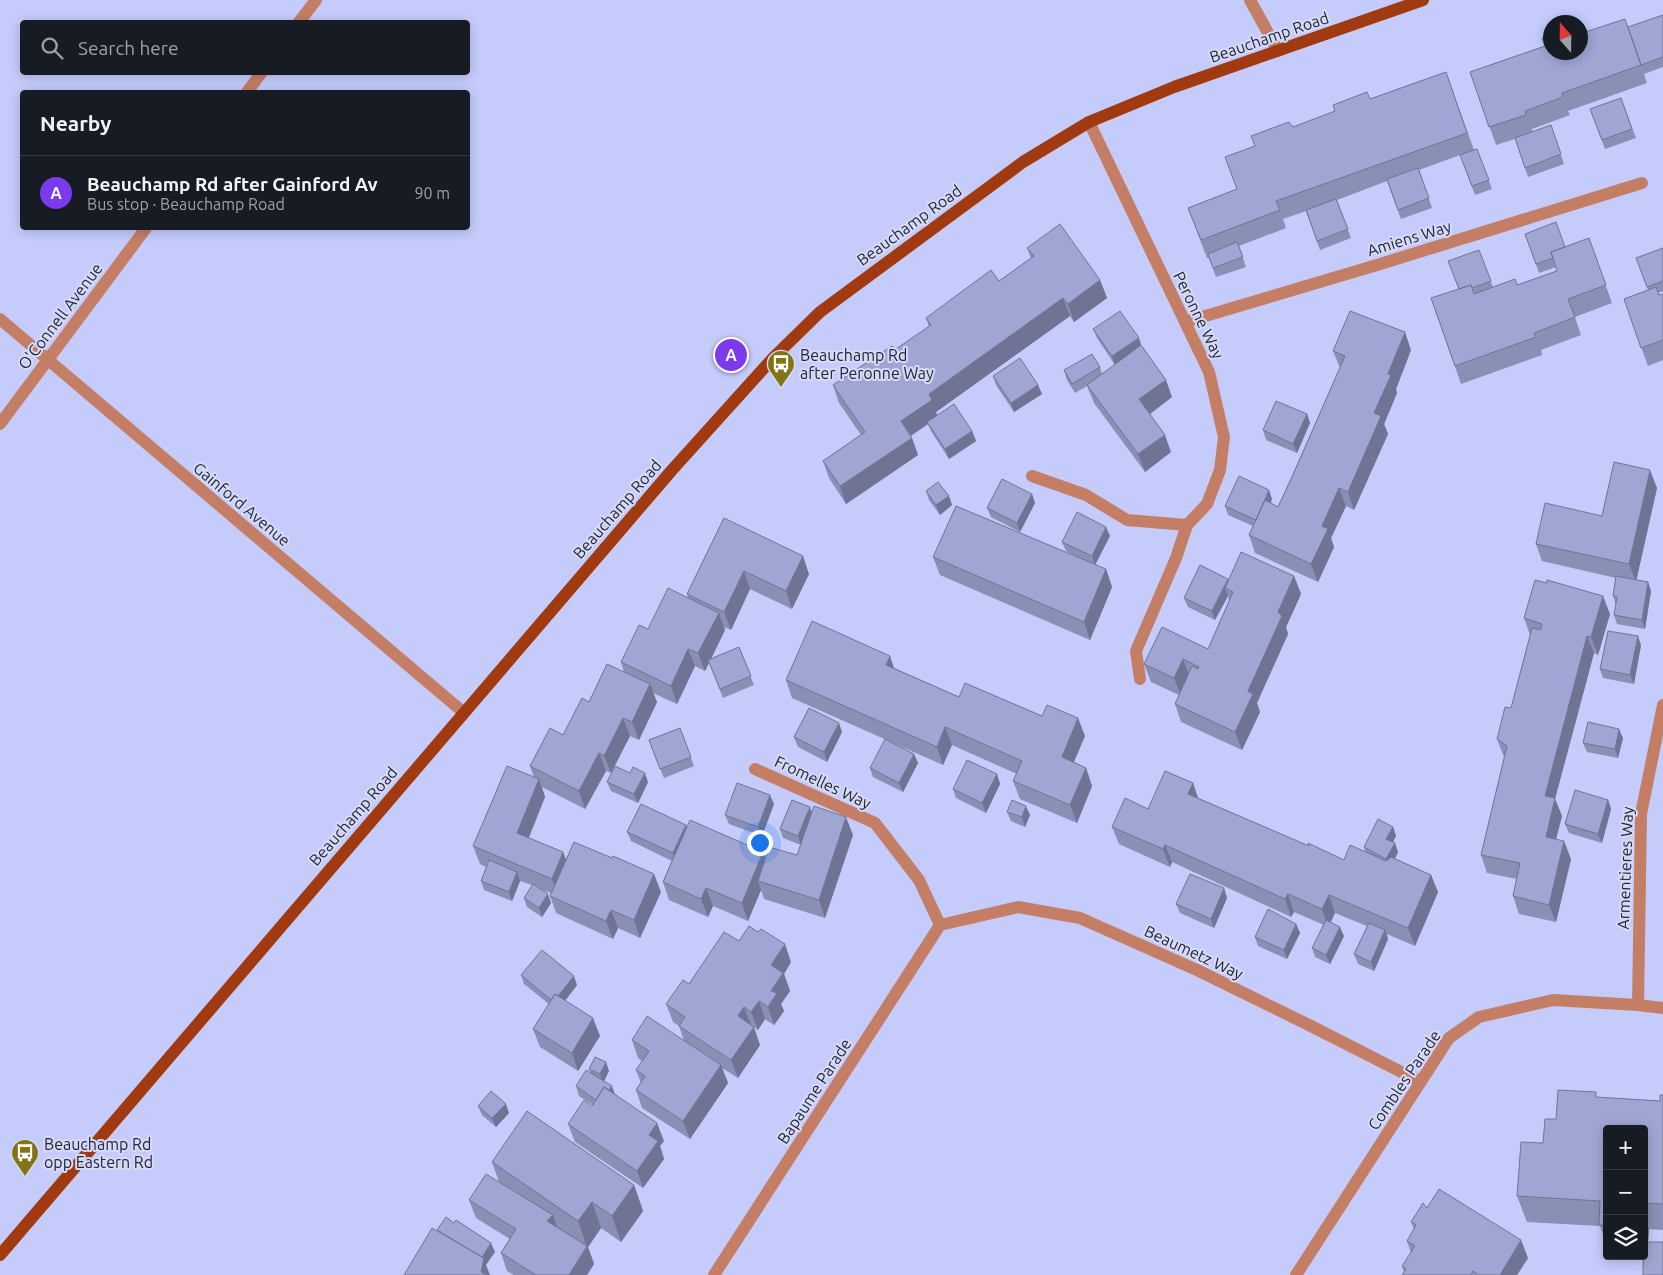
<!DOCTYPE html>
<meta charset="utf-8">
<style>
:root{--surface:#171b24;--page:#20242c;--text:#f1f3f6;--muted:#9ea1a6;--line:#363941;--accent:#7c3aed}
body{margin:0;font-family:Ubuntu,sans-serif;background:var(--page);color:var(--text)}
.controls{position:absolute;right:15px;bottom:15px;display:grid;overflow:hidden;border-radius:5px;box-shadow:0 2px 12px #0003}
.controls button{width:45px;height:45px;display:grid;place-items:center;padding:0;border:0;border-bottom:1px solid var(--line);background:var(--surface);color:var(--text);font:25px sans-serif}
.compass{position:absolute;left:1543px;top:15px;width:45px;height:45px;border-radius:50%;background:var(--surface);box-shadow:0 2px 12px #0003;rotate:340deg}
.you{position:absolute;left:759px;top:842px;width:18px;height:18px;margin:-12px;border:4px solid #fff;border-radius:50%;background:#1a73e8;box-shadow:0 0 0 8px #1a73e833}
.badge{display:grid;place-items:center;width:32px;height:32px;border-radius:50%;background:var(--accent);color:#fff;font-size:16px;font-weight:700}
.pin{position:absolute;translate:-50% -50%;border:2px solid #fff;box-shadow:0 1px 5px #0006}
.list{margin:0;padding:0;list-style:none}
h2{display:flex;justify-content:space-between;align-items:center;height:65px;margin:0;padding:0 20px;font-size:21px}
h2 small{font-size:16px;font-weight:400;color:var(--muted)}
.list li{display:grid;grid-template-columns:32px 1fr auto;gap:15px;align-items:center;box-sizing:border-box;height:75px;padding:0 20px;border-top:1px solid var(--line)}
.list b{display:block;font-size:19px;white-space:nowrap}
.list p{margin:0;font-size:16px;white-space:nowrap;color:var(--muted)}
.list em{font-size:16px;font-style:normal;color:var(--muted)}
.icon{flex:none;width:28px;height:28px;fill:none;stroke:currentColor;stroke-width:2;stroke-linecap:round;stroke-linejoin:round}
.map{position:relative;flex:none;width:1663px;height:1275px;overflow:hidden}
.search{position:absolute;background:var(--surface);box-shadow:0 2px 12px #0003;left:20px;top:20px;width:450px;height:55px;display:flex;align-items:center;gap:12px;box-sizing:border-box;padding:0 18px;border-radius:5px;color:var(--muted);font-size:19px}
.panel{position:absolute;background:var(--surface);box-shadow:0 2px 12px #0003;left:20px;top:90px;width:450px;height:140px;border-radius:5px}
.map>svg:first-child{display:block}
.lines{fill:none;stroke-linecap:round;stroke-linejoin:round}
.minor{stroke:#c57e66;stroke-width:12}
.major{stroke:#a13a10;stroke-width:12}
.wall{fill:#8a8fb6}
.shaded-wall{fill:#707494}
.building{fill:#a0a6d4;stroke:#707494}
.labels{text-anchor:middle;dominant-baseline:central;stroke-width:4;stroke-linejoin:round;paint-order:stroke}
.street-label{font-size:16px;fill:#242638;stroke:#d6daf7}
.poi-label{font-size:16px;fill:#242638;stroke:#d6daf7;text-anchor:start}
</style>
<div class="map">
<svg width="1663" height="1275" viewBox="0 0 1663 1275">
<rect width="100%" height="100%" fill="#c5cbfb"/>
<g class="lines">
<path class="minor" d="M1250,0L1278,51
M299,22L316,0
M247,92L262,72
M0,319L463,712
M1185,322L1377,265L1642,183
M0,424L146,228
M1032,476L1086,495L1127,520L1187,525L1207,504L1220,470L1224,437L1209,372L1089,122
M1140,679L1136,651L1176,558L1187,525
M755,769L875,823L919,880L940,925
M940,925L1018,907L1080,918L1197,970L1311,1026L1421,1082
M1638,1005L1641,814L1663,705
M714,1275L940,925
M1296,1275L1449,1038L1479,1017L1553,1000L1638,1005L1663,1008"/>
<path class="major" d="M0,1255L672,470L774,357L820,312L1023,162L1089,122L1174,87L1423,0"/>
</g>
<path class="wall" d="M1663,15V67L1644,74L1636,50L1647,83L1568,111L1570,115L1532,129L1533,132L1551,125L1564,164L1528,177L1515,139L1496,145L1470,72L1585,32L1629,29Z
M1446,72L1474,150L1477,149L1492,189L1475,195L1460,155L1419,170L1432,208L1401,219L1387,181L1337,200L1351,238L1320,250L1306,211L1283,219L1286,228L1239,246L1246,267L1216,277L1209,258H1207L1188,208L1237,189L1255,146L1293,127L1370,99Z
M1621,98L1636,138L1605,149L1590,109Z
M1525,234L1565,247L1589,238L1612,303L1575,317L1581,335L1541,350L1542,355L1461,384L1431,298L1459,289L1479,250L1493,287L1517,285L1557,271L1556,267L1539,273Z
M1027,248L1100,280L1107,298L1074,322L1070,316L936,412L937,415L972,431L976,441L949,459L931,431L928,424L911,436L918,455L846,504L829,478L823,461L861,435L839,403L833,385L896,349L929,327L926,318L999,281L1031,258Z
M1663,248V291L1658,293L1659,295L1663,294V360L1648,366L1624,299L1648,290L1636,258Z
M1093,329L1142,347L1172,397L1150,414L1171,452L1145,472L1094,403L1087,386L1075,393L1067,380L1064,370L1100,367L1102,374L1115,365L1097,338Z
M1411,350L1396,389L1397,393L1384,424L1388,434L1354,510L1346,506L1331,538L1334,547L1318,582L1255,553L1249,535L1253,526L1228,515L1225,506L1272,499L1271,503L1278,507L1340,368L1333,351Z
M993,376L1038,385L1042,394L1014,412L996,385Z
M1307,414L1310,423L1297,453L1266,440L1263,430Z
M1657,488L1636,580L1648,582L1651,591L1645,629L1617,624L1614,615L1616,605L1613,596L1616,578L1542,561L1536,544L1602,516Z
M926,491L949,496L952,505L940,515L929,500Z
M1032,494L1035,503L1020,532L991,517L987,508Z
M724,518L809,574L792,609L750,589L731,630L724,627L725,630L711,659L739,647L754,685L723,698L709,662L705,671L695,666L677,704L653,693L657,702L639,740L630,736L611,773L606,771L585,809L542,787L545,797L529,838L563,852L566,860L661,892L640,938L618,928L613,939L556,913L550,896L551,893L539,889L551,903L542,917L527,907L524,898L532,885L520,881L512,901L484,890L481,881L486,867L480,864L473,846L534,777L530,766L563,735L589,702L624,672L621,662L648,629L688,598L687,594Z
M1110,536L1095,565L1106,569L1112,587L1090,640L940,575L933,557L1085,561L1066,551L1062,542Z
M1294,576L1301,594L1286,627L1288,634L1257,703L1260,712L1242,750L1181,722L1175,704L1179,695L1151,682L1144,664L1208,649L1229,601L1228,596L1215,620L1188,607L1184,598L1229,580Z
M1610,614L1598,655L1594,653L1555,799L1562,816L1556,839L1571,859L1556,922L1519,914L1513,896L1517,879L1487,873L1481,855L1504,757L1497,739L1511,708L1530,635L1524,618Z
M1641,645L1634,684L1603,678L1600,669Z
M894,668L959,697L1085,736L1074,762L1086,768L1092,786L1077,823L1020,799L1013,781L1017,774L952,745L943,765L792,698L786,680Z
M680,728L694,766L664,778L649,740Z
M842,732L827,762L798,747L794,737Z
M1623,738L1618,758L1587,752L1583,743Z
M914,754L918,763L903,792L873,777L870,768Z
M997,774L1000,784L986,813L956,798L953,789Z
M607,782H648L638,803L611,791Z
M1193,783L1198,798L1309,846L1344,860L1365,852L1364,847L1393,827L1396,836L1393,842L1395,843L1398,852L1395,859L1431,875L1438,892L1415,946L1387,934L1388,939L1374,971L1358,964L1354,954L1367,926L1335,913L1331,922L1344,936L1330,964L1315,957L1312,948L1324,925L1294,912L1291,917L1172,862L1170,867L1119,844L1112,827L1148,809Z
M1608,800L1611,809L1602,843L1569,833L1565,824Z
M774,804L762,836L729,824L725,815Z
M1007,812L1030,815L1025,827L1011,821Z
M812,813L853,835L825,918L764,899L761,890L748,921L713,906L708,917L669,900L663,882L672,861L631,841L627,832L687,827L766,858L797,855L801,845L783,838L780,829Z
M1227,898L1214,928L1180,913L1176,904Z
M1296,924L1300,933L1287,959L1258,946L1255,937Z
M739,941L791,962L784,974L790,991L781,1004L784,1011L774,1025L765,1019L758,1030L751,1025L760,1045L738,1078L722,1068L728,1083L690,1139L642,1108L636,1090L641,1083L636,1070L642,1061L638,1058L632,1040L684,1041L679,1026L673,1022L666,1004Z
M521,975L577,985L565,1001L600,1036L578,1071L540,1047L533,1029L549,1004L524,984Z
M589,1069L609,1071L604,1081L615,1094L664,1141L660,1146L664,1159L643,1188L575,1142L568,1124L593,1105L579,1096L576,1086L591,1073Z
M1663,1095V1230L1649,1229L1648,1242L1644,1256V1129H1607V1246L1600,1226L1527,1222L1517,1196L1556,1119L1598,1098L1660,1101Z
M478,1106L509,1113L496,1127L482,1115Z
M492,1162L634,1185L643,1211L621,1242L601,1228L588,1247L594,1264L587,1275H514L507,1271L501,1253L510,1239L476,1218L469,1200L499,1182Z
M1427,1208L1528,1258L1517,1275H1402L1404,1272L1402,1266L1411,1253L1407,1241L1414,1229L1411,1222Z"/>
<path class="shaded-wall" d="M1100,280L1107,298L1074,322L1068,304Z
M1063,298L1070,316L936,412L938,418L927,422L928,424L907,438L901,421L929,394Z
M1405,332L1411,350L1396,389L1397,393L1384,424L1388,434L1354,510L1348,492L1388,374Z
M1139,338L1142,348L1115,366L1112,356Z
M1166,380L1172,397L1146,417L1139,399Z
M1038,385L1042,394L1014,412L1011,403Z
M1307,414L1310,423L1297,453L1293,444Z
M972,431L976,441L949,459L945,449Z
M1165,435L1171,452L1145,472L1138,454Z
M912,438L918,455L846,504L840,486Z
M1650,470L1657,488L1636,582L1629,564Z
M1339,488L1346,506L1331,538L1334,547L1318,582L1311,564L1322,526Z
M1269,490L1272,499L1259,529L1256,520Z
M1032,494L1035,503L1020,532L1017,523Z
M949,496L952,505L940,515L936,505Z
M1106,527L1110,536L1095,565L1092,556Z
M803,556L809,574L792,609L786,591Z
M1106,569L1112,587L1090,640L1084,622Z
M744,571L750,589L731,630L724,612Z
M1294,576L1301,594L1286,627L1288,634L1257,703L1260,712L1242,750L1235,732L1248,691L1278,612Z
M1228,579L1231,588H1225L1228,596L1215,620L1212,611Z
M1648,582L1651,591L1645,629L1642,620Z
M1603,596L1610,614L1598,655L1591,637Z
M719,613L725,630L705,671L698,653Z
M1587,636L1594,653L1555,799L1562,816L1552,855L1546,837L1545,796Z
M1638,636L1641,645L1634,684L1630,675Z
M688,649L695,666L677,704L671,686Z
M890,656L896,674L886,665Z
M1183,659L1190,677L1181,696L1174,678Z
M650,684L657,702L639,740L632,722Z
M623,718L630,736L611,773L604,756Z
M1078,718L1085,736L1068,775L1062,757Z
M839,723L842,732L827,762L824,752Z
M945,727L952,745L943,765L937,747Z
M1619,729L1623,738L1618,758L1615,749Z
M599,753L606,771L585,809L579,791Z
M914,754L918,763L903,792L899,783Z
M1086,768L1092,786L1077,823L1070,805Z
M645,773L648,782L638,803L634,794Z
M997,774L1000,784L986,813L982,803Z
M539,779L545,797L523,851L517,833Z
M1193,783L1199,801L1188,794Z
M770,795L774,804L762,836L758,827Z
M1608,800L1611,809L1602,843L1598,834Z
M1026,806L1030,815L1025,827L1022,817Z
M810,807L813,816L801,845L798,836Z
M846,817L853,835L825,918L819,900Z
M686,825L690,835L676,862L673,853Z
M1393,827L1396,836L1390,848L1386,839Z
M1564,841L1571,859L1556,922L1549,905Z
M1395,843L1398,852L1390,868L1386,859Z
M1165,845L1172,862L1170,867L1163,849Z
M563,852L570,869L558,896L552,879Z
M763,852L770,869L758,881L761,890L748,921L742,903Z
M517,872L520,881L512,901L509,892Z
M654,874L661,892L640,938L634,920Z
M1431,875L1438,892L1415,946L1408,928Z
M706,888L713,906L708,917L701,899Z
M1224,888L1227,898L1214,928L1211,919Z
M548,894L551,903L542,917L539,908Z
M1288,894L1294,912L1291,917L1285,899Z
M1329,895L1335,913L1328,927L1322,909Z
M611,910L618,928L613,939L606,921Z
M1296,924L1300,933L1287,959L1284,950Z
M1340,927L1344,936L1330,964L1326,955Z
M1385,930L1388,939L1374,971L1371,962Z
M785,944L791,962L784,974L790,991L781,1004L784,1011L774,1025L768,1007L771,991V965Z
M574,976L577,985L557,1011L553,1001Z
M759,1001L765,1019L758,1030L751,1012Z
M744,1007L751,1025L738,1016Z
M593,1018L600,1036L578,1071L572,1053Z
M754,1027L760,1045L738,1078L731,1060Z
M606,1062L609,1071L603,1083L600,1074Z
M721,1065L728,1083L690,1139L683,1121Z
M612,1086L615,1095L601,1102Z
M506,1104L509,1113L496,1127L492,1118Z
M657,1123L664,1141L660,1146L664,1159L643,1188L637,1171L649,1135Z
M634,1185L643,1211L621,1242L612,1216Z
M592,1202L601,1228L588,1247L594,1264L587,1275H569L587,1247L578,1221Z
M553,1215L559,1233L547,1221Z
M1644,1216L1649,1229L1648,1244L1644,1235Z
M1521,1240L1528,1258L1517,1275H1500Z
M491,1243L495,1252L486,1265L490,1275H482L481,1272V1259Z"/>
<path class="building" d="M1663,15V57L1641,65L1628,27Z
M1625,19L1641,65L1562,93L1563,97L1525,111L1526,115L1489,127L1470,72L1545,46L1542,38L1550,35V52H1580V25L1582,24L1585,32Z
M1446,72L1467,133L1276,201L1280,210L1201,240L1188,208L1237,189L1225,157L1255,146L1251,136L1289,122L1293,127L1335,111L1333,105L1367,92L1370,99Z
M1621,98L1632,129L1602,140L1590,109Z
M1551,125L1561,154L1525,168L1515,138Z
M1477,149L1489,180L1472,186L1460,155Z
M1418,168L1429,198L1398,210L1387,179Z
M1336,199L1348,229L1317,241L1306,210Z
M1556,222L1565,247L1551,252L1553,258L1536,264L1525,234Z
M1060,224L1100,280L1068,304L1063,298L929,394L932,400L901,421L912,438L840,486L823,461L865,432L833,385L892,346L896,349L931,325L926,318L991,270L999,281L1034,256L1027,248Z
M1589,238L1606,285L1568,299L1575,317L1534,333L1536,337L1455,366L1431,298L1471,285L1474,294L1515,279L1517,285L1557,271L1551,252Z
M1237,242L1243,257L1213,268L1208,254Z
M1663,248V281L1647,287L1636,258Z
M1479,250L1491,281L1472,288L1471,285L1459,289L1448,261Z
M1656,287L1659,295L1663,294V340L1641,348L1624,299Z
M1120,311L1139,338L1112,356L1093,329Z
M1350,311L1405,332L1388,374L1391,375L1374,413L1381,416L1348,492L1339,488L1322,526L1328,529L1311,564L1249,535L1265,500L1278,507L1296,468L1345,356L1333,351Z
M1141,345L1166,380L1139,399L1165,435L1138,454L1087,385Z
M1092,354L1100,367L1072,384L1064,370Z
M1020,358L1038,385L1011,403L993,376Z
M1276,401L1307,414L1293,444L1263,430Z
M954,404L972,431L945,449L927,422Z
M1614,462L1650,470L1629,564L1536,544L1545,503L1602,516Z
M1239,476L1269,490L1256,520L1225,506Z
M1002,479L1032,494L1017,523L987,508Z
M938,482L949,496L936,505L926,491Z
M956,506L1106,569L1084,622L933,557Z
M1077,512L1106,527L1092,556L1062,542Z
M724,518L803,556L786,591L744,571L724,612L687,594Z
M1241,552L1294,576L1278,612L1282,616L1248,691L1253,694L1235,732L1175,704L1192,666L1198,669L1199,667L1183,659L1174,678L1144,664L1162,627L1208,649L1233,592L1225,588Z
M1200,565L1228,579L1212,611L1184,598Z
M1616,576L1648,582L1642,620L1614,615L1617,597L1613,596Z
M1535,580L1547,583V580L1603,596L1591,637L1587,636L1545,796L1555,798L1546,837L1564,841L1549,905L1513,896L1520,863L1481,855L1507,746L1497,739L1505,707L1511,708L1532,628L1540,630L1542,624L1524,618Z
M668,588L719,613L698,653L688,649L671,686L621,662L639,625L648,629Z
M812,621L890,656L886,665L959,697L965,683L1042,716L1047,705L1078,718L1062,757L1086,768L1070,805L1013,781L1022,761L945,727L937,747L786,680Z
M1608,631L1638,636L1630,675L1600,669Z
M739,647L751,676L720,689L708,660Z
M607,664L650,684L632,722L623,718L604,756L599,753L579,791L530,766L550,728L563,735L582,698L589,702Z
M809,708L839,723L824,752L794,737Z
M1588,722L1619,729L1615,749L1583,743Z
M680,728L691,757L660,769L649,740Z
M885,739L914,754L899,783L870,768Z
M967,760L997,774L982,803L953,789Z
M507,766L539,779L517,833L563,852L552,879L473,846Z
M615,766L630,773L633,767L645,773L634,794L607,782Z
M1165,771L1193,783L1188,794L1309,846L1308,843L1344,860L1350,845L1386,861L1391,857L1431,875L1408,928L1329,895L1322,909L1288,894L1285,899L1165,845L1163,849L1112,827L1125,798L1148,809Z
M737,783L770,795L758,827L725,815Z
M1575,790L1608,800L1598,834L1565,824Z
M792,800L810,807L798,836L780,829Z
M1012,800L1026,806L1022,817L1007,812Z
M641,804L686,825L673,853L627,832Z
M814,806L846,817L819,900L758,881L769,847L797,855Z
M1378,819L1393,827L1386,839L1395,843L1386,859L1364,847Z
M690,820L763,852L742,903L706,888L701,899L663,882Z
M574,842L612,858L613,856L654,874L634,920L611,910L606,921L550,896Z
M489,860L517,872L509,892L481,881Z
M1190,874L1224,888L1211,919L1176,904Z
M533,884L548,894L539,908L524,898Z
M1268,909L1296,924L1284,950L1255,937Z
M1326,920L1340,927L1326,955L1312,948Z
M1369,923L1385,930L1371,962L1354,954Z
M749,926L758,932L761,929L785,944L771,965L783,973L771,991L777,993L768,1007L759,1001L751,1012L744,1007L738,1016L754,1027L731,1060L679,1026L685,1017L666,1004L683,980L689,984L724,932L739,941Z
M542,950L574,976L558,996L555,994L551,1000L521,975Z
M555,994L593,1018L572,1053L533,1029Z
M647,1016L721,1065L683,1121L636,1090L645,1076L636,1070L649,1051L632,1040Z
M595,1057L606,1062L600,1074L589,1069Z
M586,1070L612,1086L609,1090L604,1087L596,1100L576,1086Z
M604,1087L657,1123L649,1135L658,1141L637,1171L568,1124L584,1100L592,1106Z
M1558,1090L1596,1092V1097L1660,1101V1095H1663V1204L1644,1203V1129H1607V1226L1599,1225L1600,1201L1517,1196L1521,1142L1543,1143L1545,1119H1556Z
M491,1091L506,1104L492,1118L478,1106Z
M527,1111L634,1185L612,1216L592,1202L578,1221L492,1162Z
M486,1174L553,1215L547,1221L587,1246L569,1275H536L501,1253L516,1229L469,1200Z
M1439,1189L1521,1240L1500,1275H1479L1473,1271L1471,1275H1402L1406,1269L1402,1266L1415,1246L1407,1241L1416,1225L1411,1222L1423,1203L1427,1208Z
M446,1217L454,1223L456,1220L491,1243L482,1257L437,1230Z
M432,1228L484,1258L481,1272L487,1275H404Z
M1644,1242H1663V1275H1643V1256H1644Z"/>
<defs>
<symbol id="bus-pin" viewBox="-11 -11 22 30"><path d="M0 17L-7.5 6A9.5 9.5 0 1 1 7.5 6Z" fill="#837315" stroke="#d6daf7"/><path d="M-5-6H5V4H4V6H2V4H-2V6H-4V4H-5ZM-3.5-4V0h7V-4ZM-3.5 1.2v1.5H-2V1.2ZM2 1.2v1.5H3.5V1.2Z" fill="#fff"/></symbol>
</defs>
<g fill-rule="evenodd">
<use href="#bus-pin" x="765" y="348" width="32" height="43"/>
<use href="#bus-pin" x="9" y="1137" width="32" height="43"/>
</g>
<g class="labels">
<g class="street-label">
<text transform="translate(1269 37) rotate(-19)">Beauchamp Road</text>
<text transform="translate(909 225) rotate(-36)">Beauchamp Road</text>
<text transform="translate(1409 238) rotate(-17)">Amiens Way</text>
<text transform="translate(1199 315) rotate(64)">Peronne Way</text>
<text transform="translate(60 316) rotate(-53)">O'Connell Avenue</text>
<text transform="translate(242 504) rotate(40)">Gainford Avenue</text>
<text transform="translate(617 509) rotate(-49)">Beauchamp Road</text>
<text transform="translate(823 782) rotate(25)">Fromelles Way</text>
<text transform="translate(353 816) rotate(-49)">Beauchamp Road</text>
<text transform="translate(1625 868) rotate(-88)">Armentieres Way</text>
<text transform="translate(1194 952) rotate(25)">Beaumetz Way</text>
<text transform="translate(1404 1080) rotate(-56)">Combles Parade</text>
<text transform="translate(814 1091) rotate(-57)">Bapaume Parade</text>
</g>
<g class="poi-label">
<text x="800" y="355">Beauchamp Rd<tspan x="800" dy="18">after Peronne Way</tspan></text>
<text x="44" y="1144">Beauchamp Rd<tspan x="44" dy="18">opp Eastern Rd</tspan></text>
</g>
</g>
</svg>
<div class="controls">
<button>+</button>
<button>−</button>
<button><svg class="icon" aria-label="layers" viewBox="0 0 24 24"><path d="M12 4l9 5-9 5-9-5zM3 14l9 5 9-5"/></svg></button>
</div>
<svg class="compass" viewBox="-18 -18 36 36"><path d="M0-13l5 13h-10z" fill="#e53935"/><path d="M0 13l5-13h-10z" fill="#9ea1a6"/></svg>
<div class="you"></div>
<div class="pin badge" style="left:731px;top:355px">A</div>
<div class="search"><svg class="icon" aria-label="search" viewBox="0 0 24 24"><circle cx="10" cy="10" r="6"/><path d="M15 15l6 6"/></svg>Search here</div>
<section class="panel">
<h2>Nearby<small></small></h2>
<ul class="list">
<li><span class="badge">A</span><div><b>Beauchamp Rd after Gainford Av</b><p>Bus stop · Beauchamp Road</p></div><em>90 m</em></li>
</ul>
</section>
</div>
